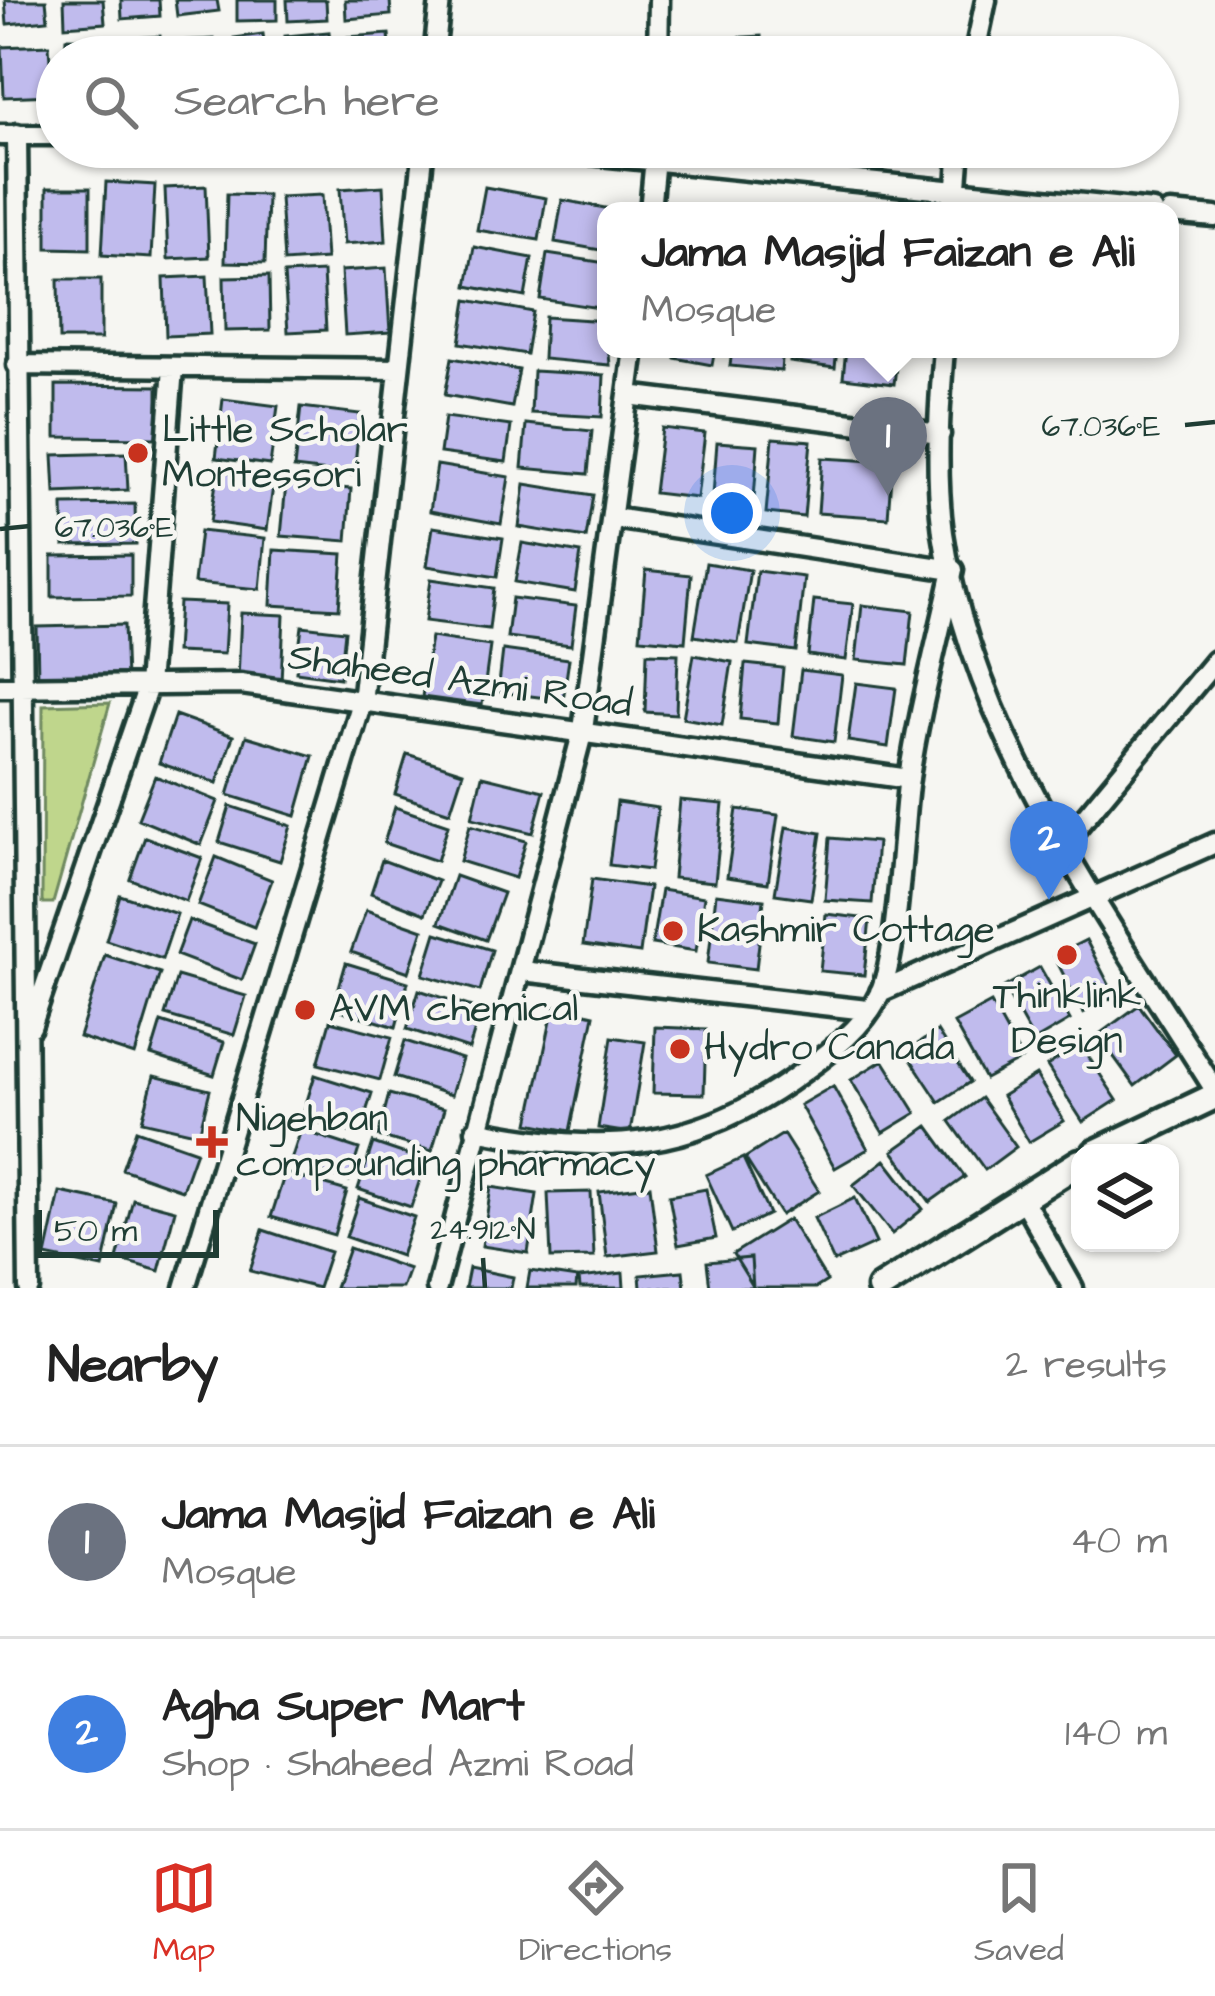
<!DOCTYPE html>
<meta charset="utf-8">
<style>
:root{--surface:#fff;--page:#f6f6f6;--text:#222;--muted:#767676;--line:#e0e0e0;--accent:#d93025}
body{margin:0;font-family:"Architects Daughter",sans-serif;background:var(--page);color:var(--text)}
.controls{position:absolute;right:36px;bottom:36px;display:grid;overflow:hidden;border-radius:24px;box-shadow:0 3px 9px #0004}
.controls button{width:108px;height:108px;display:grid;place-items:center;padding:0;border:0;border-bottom:3px solid var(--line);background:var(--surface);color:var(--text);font:60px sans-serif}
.scale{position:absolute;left:36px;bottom:30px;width:183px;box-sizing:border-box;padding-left:12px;border:6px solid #1f3d34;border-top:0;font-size:33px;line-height:42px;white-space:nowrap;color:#1f3d34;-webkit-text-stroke:9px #f6f6f2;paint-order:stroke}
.you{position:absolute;left:732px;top:513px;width:42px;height:42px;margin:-30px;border:9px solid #fff;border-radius:50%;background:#1a73e8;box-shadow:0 0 0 18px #1a73e833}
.badge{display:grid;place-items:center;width:78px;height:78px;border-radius:50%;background:var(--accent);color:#fff;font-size:39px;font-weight:700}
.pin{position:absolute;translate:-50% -99px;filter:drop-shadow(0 3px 6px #0008)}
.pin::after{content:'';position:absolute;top:63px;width:42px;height:36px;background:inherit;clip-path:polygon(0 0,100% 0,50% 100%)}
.popup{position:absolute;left:597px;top:202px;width:582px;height:156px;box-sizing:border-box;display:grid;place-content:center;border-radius:24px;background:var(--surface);filter:drop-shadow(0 3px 9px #0005);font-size:39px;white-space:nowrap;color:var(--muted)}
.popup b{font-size:45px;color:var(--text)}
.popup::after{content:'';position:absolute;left:50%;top:100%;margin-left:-24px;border:24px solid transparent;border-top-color:var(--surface)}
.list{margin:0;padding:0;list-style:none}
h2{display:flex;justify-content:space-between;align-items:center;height:156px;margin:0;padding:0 48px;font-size:51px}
h2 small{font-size:39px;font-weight:400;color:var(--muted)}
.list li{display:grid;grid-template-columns:78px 1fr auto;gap:36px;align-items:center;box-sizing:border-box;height:192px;padding:0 48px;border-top:3px solid var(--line)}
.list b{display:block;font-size:45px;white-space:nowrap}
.list p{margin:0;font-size:39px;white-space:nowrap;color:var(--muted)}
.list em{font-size:39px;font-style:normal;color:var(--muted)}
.icon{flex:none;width:66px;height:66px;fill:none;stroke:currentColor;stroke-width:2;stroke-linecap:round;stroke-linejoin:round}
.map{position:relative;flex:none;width:1215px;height:1288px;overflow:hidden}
.search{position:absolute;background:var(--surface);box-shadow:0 3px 9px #0004;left:36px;right:36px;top:36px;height:132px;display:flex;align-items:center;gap:30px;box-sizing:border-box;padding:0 42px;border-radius:66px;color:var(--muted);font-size:45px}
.sheet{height:540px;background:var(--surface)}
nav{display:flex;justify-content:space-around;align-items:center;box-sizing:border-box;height:168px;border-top:3px solid var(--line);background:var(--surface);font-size:33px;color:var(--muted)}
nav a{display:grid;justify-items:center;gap:6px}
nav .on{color:var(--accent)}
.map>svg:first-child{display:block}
.green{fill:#bfd68c;stroke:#6f8a60;stroke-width:3}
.building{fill:#c0bbed;stroke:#1f3d34;stroke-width:3}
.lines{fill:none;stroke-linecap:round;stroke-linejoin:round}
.minor-casing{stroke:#1f3d34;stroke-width:27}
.tertiary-casing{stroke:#1f3d34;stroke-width:33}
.minor{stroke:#f6f6f2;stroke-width:18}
.tertiary{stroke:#f6f6f2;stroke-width:24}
.ticks{fill:none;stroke:#1f3d34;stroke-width:4.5}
.poi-dot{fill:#c8321e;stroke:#f6f6f2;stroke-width:4.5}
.labels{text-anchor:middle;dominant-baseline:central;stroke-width:9;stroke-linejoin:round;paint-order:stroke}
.poi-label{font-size:39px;fill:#1f3d34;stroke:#f6f6f2;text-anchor:start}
.street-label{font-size:39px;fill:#1f3d34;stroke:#f6f6f2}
.ticks-label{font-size:30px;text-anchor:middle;fill:#1f3d34;stroke:#f6f6f2;stroke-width:9;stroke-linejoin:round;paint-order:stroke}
</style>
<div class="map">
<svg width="1215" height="1288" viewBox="0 0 1215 1288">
<rect width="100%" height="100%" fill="#f6f6f2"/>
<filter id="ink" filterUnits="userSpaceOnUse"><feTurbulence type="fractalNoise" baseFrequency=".00833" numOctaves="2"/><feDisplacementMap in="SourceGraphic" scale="24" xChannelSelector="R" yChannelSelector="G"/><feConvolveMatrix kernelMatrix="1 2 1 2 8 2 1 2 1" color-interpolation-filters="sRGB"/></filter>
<g filter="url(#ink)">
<path class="green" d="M110,703L53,903H42L43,705Z"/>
<path class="building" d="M5,0H46L48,20L7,24Z
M64,0H103L105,23L65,26Z
M121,0H159L160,16L122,19Z
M175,0H217L219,11L177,16Z
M237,0H277V20L237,21Z
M287,0H326L327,19L288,21Z
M345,0H390L391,15L346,19Z
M329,32L332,57H287L285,36Z
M263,34L266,57H236L234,38Z
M389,34L391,57H349L348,37Z
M160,36L162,57H121L120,39Z
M761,36L762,57H696L695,40Z
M66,38L102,39V57H65Z
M214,39L215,57H175L174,41Z
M49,45L52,95L4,97L2,47Z
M106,182L155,185L151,258L102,255Z
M206,186L209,257L168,259L165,188Z
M383,186L386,241L344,244L340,189Z
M485,187L546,198L539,240L477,230Z
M47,188H90V249L47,248Z
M227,194L267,195L265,263L225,262Z
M322,195L326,259L284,262L280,197Z
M562,200L621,211H606V251L555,242Z
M474,247L532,258L525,297L467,286Z
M547,254L606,263V309L540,299Z
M386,268L390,332L345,335L341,271Z
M323,272L326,330L288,332L284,274Z
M207,276L210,334L166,336L164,278Z
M269,276L270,330L225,331L224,277Z
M58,279H101V339H59Z
M467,300L533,312L526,354L460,343Z
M545,317L606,321L610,365L543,359Z
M677,349H715L712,365L675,358Z
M732,349H783L781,371L730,366Z
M791,349H837L835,368L790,362Z
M846,349H898L894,384L843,378Z
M452,358L519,370L512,407L445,395Z
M533,371L604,375L602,417L531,413Z
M56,385L158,386V438L56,437Z
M223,399L278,406L270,465L216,458Z
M301,407L360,414L354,475L294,468Z
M445,417L511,426L506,462L440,453Z
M526,424L592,431L588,474L522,468Z
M662,428L705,433L697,498L654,493Z
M773,438L811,441L804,517L766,513Z
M717,442L758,445L753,512L712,508Z
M126,453L128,490L55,493L53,455Z
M822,458L892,462L888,518L818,513Z
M437,465L509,477L501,524L430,511Z
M218,470L274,479L267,530L210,522Z
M286,484L351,489L347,541L281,536Z
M525,484L593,495L586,538L519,527Z
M135,504L136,544L64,545L63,505Z
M433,527L503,538L497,577L427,566Z
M200,531L265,538L260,589L194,583Z
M522,543L581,553L575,592L515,582Z
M274,550L343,554L339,609L271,605Z
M131,555V596L52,597V556Z
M706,563L750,570L738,643L694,636Z
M646,570L691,575L685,642L640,638Z
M757,571L804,577L796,651L748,645Z
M431,579L494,588L489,629L425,621Z
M512,598L576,606L571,645L507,637Z
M814,600L853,604L846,660L808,655Z
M179,602L227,604L224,654L176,652Z
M862,605L913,611L907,665L856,660Z
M241,613L284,615L281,682L238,680Z
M124,625L126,680L38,681L37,627Z
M302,626L345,631L340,678L296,672Z
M431,637L490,646L482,705L422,697Z
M503,650L569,659L563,700L498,692Z
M647,653L678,654L676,714L645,712Z
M694,655L732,662L722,725L683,718Z
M745,664L783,668L778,723L740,719Z
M801,670L842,675L834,742L793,736Z
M856,683L896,688L888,747L848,741Z
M175,715L233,736L217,783L159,763Z
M246,736L313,756L296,816L228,795Z
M407,754L463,772L450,812L395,794Z
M155,776L218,801L201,845L138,819Z
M482,776L544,791L533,833L472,818Z
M680,800L723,804L715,882L673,878Z
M617,802L658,808L650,870L609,865Z
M230,806L291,826L280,861L219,842Z
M395,807L448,825L437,861L384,843Z
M737,809L778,815L768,883L727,877Z
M470,825L526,841L515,878L460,861Z
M786,827L821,833L811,899L775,894Z
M145,837L202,858L186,901L130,879Z
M830,838L877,842L872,903L825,900Z
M216,857L272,880L254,927L198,905Z
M382,860L438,881L425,914L371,893Z
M455,876L503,893L486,940L439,923Z
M592,879L649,887L640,953L583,945Z
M661,890L704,897L696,951L652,944Z
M716,894L764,900L756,969L708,963Z
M120,895L177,914L162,959L106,940Z
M366,910L423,930L409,972L351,952Z
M826,914L870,919L864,975L820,971Z
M189,920L255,944L242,980L176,955Z
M436,933L492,950L480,991L423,975Z
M1086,940L1115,996L1083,1013L1054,956Z
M105,955L160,973L135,1055L79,1037Z
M346,963L408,982L396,1027L333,1008Z
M1040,967L1070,1020L1034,1041L1004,987Z
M177,976L246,996L234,1035L165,1015Z
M419,990L481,1010L469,1049L407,1029Z
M991,1003L1022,1059L985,1079L954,1023Z
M1139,1005L1176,1055L1135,1086L1098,1035Z
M554,1006L594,1015L570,1131L529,1123Z
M330,1021L392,1037L380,1080L318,1064Z
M161,1022L224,1042L214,1075L151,1055Z
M655,1027L706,1029L704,1094L653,1093Z
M937,1031L970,1082L939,1102L906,1052Z
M612,1037L645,1042L630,1133L598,1128Z
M405,1041L462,1059L451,1095L394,1077Z
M1080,1044L1117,1100L1083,1122L1047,1066Z
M883,1060L916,1113L883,1133L851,1080Z
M315,1075L372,1093L359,1135L302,1117Z
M1036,1075L1064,1121L1029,1142L1002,1096Z
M154,1076L210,1090L199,1134L142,1121Z
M833,1086L868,1149L835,1168L800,1105Z
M389,1094L444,1109L432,1151L378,1136Z
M981,1098L1016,1147L985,1170L950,1121Z
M928,1126L965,1177L930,1202L893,1151Z
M136,1130L196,1151L182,1190L122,1169Z
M301,1130L359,1149L349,1181L290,1163Z
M783,1134L819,1191L781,1215L745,1158Z
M373,1143L426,1161L411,1207L358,1189Z
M743,1158L769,1214L732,1232L706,1175Z
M885,1160L923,1209L892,1234L853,1185Z
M285,1173L347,1191L334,1235L271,1217Z
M650,1186L658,1251L607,1257L599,1192Z
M491,1187L537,1194L528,1253L482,1246Z
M706,1189L716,1238L678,1245L669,1196Z
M60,1192L117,1204L103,1268L46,1256Z
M591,1192L594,1257L551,1258L548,1193Z
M359,1198L414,1217L401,1256L346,1237Z
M855,1198L876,1243L834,1262L814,1218Z
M133,1199L175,1210L159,1271L117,1259Z
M789,1219L827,1281L816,1288H754L733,1254Z
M263,1230L330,1252L318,1288L250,1271Z
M349,1248L409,1269L402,1288H335Z
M751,1258L753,1288H710L707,1262Z
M469,1268L513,1277L511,1288H465Z
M530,1271L577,1278L576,1288H527Z
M683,1271L685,1288H641L640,1275Z
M623,1273L624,1288H580L579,1278Z"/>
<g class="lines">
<defs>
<path id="minor" d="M434,57L440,0
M658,57L659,0
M974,57L986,0
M17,134L29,1288
M0,135H57
M521,147L1153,211
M650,211L656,147
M955,211L960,147
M1170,213L1215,217
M944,349C939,408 935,473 943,533C972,735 1109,920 1215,1090
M17,365L399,369
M628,395L940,434
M0,687L241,684L909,779
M1062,845L1215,661
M522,971L867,1010
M880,992L1215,843
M31,1027L148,686L173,368
M476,1130C605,1156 696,1152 804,1071C832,1051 865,1026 880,993C898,954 902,834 908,785C918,713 938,641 953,570L613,518
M1021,1196L1073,1288
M185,1288L362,702L424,147
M437,1288L583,730L634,349"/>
<path id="tertiary" d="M1095,1153L1215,1096
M880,1288L1080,1162"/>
</defs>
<use href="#minor" class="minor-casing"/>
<use href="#tertiary" class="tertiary-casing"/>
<use href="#minor" class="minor"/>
<use href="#tertiary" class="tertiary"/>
</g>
</g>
<path class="ticks" d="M1185,425L1215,422M0,529L30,526M483,1258L485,1288"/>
<g class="poi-dot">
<circle cx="138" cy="453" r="12"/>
<circle cx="673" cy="931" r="12"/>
<circle cx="1067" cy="955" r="12"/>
<circle cx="305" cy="1010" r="12"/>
<circle cx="680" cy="1049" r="12"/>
<path d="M206 1124h12v12h12v12h-12v12h-12v-12h-12v-12h12z"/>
</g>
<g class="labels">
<g class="poi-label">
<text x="162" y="431">Little Scholar<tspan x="162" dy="45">Montessori</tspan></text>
<text x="697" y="931">Kashmir Cottage</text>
<text x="1067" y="997" text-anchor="middle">Thinklink<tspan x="1067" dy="45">Design</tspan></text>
<text x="329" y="1010">AVM chemical</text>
<text x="704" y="1049">Hydro Canada</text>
<text x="236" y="1120">Nigehban<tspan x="236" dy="45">compounding pharmacy</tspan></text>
</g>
<g class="street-label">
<text transform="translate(460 681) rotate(8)">Shaheed Azmi Road</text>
</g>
</g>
<g class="ticks-label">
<text x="1101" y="436">67.036°E</text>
<text x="114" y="537">67.036°E</text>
<text x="483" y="1239">24.912°N</text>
</g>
</svg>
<div class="controls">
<button><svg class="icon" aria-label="layers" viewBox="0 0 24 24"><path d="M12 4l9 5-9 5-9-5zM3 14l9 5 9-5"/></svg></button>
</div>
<div class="scale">50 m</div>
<div class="you"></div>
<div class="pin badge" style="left:888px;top:496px;background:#6b7280">1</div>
<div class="popup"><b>Jama Masjid Faizan e Ali</b>Mosque</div>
<div class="pin badge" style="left:1049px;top:900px;background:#3f7fe0">2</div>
<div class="search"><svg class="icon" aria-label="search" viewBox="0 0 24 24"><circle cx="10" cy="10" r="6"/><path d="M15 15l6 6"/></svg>Search here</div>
</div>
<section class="sheet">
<h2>Nearby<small>2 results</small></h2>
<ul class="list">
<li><span class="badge" style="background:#6b7280">1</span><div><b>Jama Masjid Faizan e Ali</b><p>Mosque</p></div><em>40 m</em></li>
<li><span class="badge" style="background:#3f7fe0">2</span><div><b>Agha Super Mart</b><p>Shop · Shaheed Azmi Road</p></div><em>140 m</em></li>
</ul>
</section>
<nav>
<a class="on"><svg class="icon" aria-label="map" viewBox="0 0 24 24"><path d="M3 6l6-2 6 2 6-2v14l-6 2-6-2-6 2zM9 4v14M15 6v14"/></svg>Map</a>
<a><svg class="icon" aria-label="directions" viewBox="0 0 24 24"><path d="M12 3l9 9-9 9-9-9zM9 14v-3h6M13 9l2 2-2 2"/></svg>Directions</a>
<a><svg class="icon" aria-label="saved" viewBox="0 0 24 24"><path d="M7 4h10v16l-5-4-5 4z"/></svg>Saved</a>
</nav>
